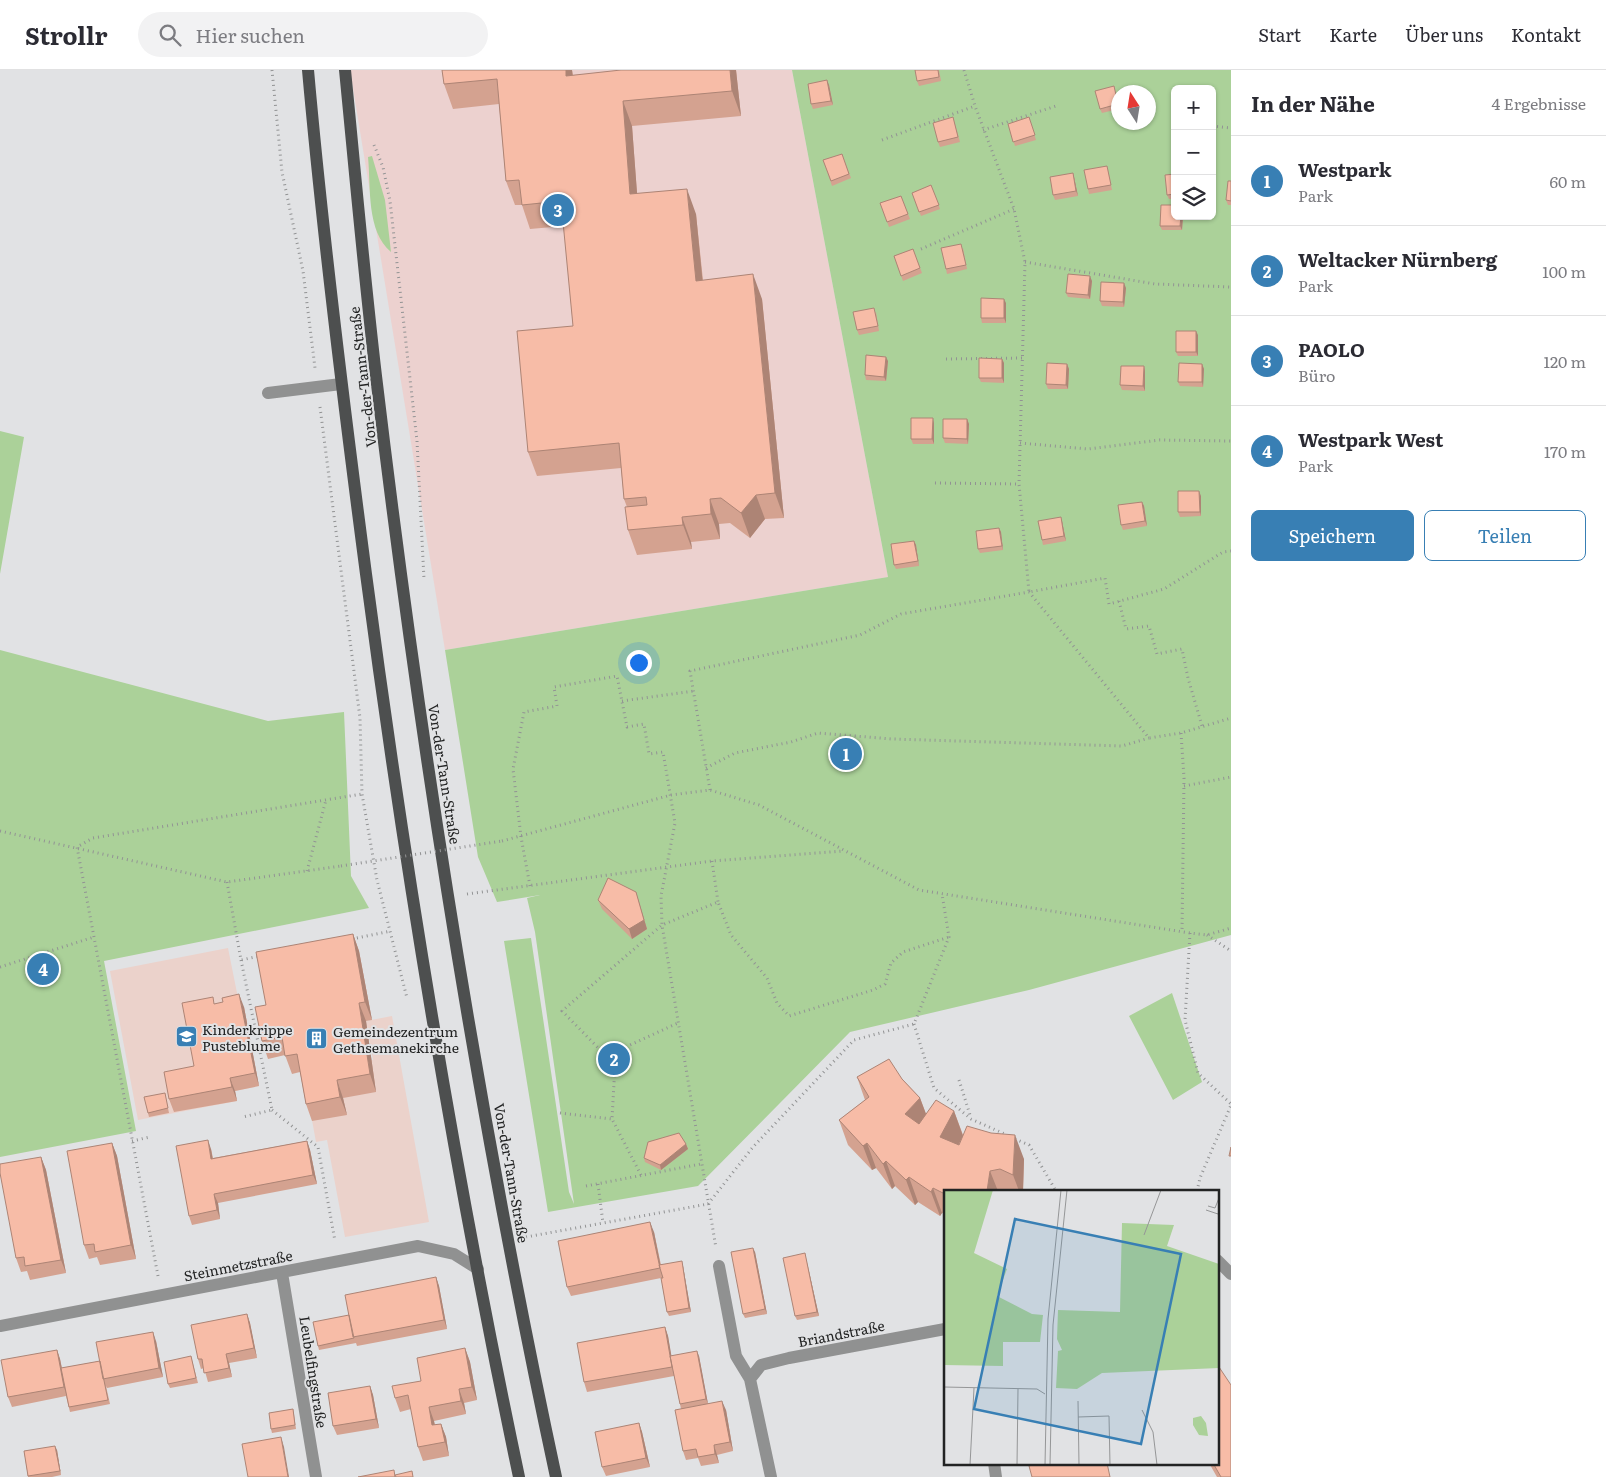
<!DOCTYPE html>
<html lang="de">
<meta charset="utf-8">
<style>
:root{--surface:#fff;--page:#f2f2f3;--text:#2b2b33;--muted:#7c7c81;--line:#e1e1e2;--accent:#387fb4}
body{margin:0;font-family:Literata,serif;background:var(--page);color:var(--text)}
.controls{position:absolute;right:15px;top:15px;display:grid;overflow:hidden;border-radius:8px;box-shadow:0 1px 4px #0004}
.controls button{width:45px;height:45px;display:grid;place-items:center;padding:0;border:0;border-bottom:1px solid var(--line);background:var(--surface);color:var(--text);font:25px sans-serif}
.compass{position:absolute;left:1111px;top:15px;width:45px;height:45px;border-radius:50%;background:var(--surface);box-shadow:0 1px 4px #0004;rotate:348deg}
.you{position:absolute;left:638px;top:592px;width:18px;height:18px;margin:-12px;border:4px solid #fff;border-radius:50%;background:#1a73e8;box-shadow:0 0 0 8px #1a73e833}
.badge{display:grid;place-items:center;width:32px;height:32px;border-radius:50%;background:var(--accent);color:#fff;font-size:16px;font-weight:700}
.pin{position:absolute;translate:-50% -50%;border:2px solid #fff;box-shadow:0 1px 5px #0006}
.list{margin:0;padding:0;list-style:none}
h2{display:flex;justify-content:space-between;align-items:center;height:65px;margin:0;padding:0 20px;font-size:21px}
h2 small{font-size:16px;font-weight:400;color:var(--muted)}
.list li{display:grid;grid-template-columns:32px 1fr auto;gap:15px;align-items:center;box-sizing:border-box;height:90px;padding:0 20px;border-top:1px solid var(--line)}
.list b{display:block;font-size:19px;white-space:nowrap}
.list p{margin:0;font-size:16px;white-space:nowrap;color:var(--muted)}
.list em{font-size:16px;font-style:normal;color:var(--muted)}
.actions{display:flex;gap:10px;padding:15px 20px}
.actions a{flex:1;padding:11px 0;border:1px solid var(--accent);border-radius:8px;text-align:center;font-size:18px;color:var(--accent)}
.actions .main{background:var(--accent);color:#fff}
.icon{flex:none;width:28px;height:28px;fill:none;stroke:currentColor;stroke-width:2;stroke-linecap:round;stroke-linejoin:round}
.map{position:relative;flex:none;width:1231px;height:1407px;overflow:hidden}
header{display:flex;align-items:center;gap:30px;box-sizing:border-box;height:70px;padding:0 25px;background:var(--surface);border-bottom:1px solid var(--line)}
header strong{font-size:24px}
nav{display:flex;gap:28px;margin-inline-start:auto;font-size:18px}
.search{width:350px;height:45px;background:var(--page);display:flex;align-items:center;gap:12px;box-sizing:border-box;padding:0 18px;border-radius:28px;color:var(--muted);font-size:19px}
main{display:flex}
aside{flex:1;background:var(--surface)}
.map>svg:first-child{display:block}
.commercial{fill:#ecd1cf}
.education{fill:#ebd2cb}
.green{fill:#abd199;fill-rule:evenodd}
.lines{fill:none;stroke-linecap:round;stroke-linejoin:round}
.path{stroke:#929394;stroke-width:3;stroke-dasharray:1 4;stroke-linecap:butt}
.minor{stroke:#909191;stroke-width:12}
.major{stroke:#4d4f4f;stroke-width:12}
.path-bridge{stroke:#929394;stroke-width:3;stroke-dasharray:1 4;stroke-linecap:butt}
.wall{fill:#d4a290}
.shaded-wall{fill:#ad8475}
.building{fill:#f7bca7;stroke:#ad8475}
.labels{text-anchor:middle;dominant-baseline:central;stroke-width:4;stroke-linejoin:round;paint-order:stroke}
.street-label{font-size:14px;fill:#222323;stroke:#e1e2e4}
.poi-label{font-size:14px;fill:#222323;stroke:#e1e2e4;text-anchor:start}
.inset-road{fill:none;stroke:#959697;stroke-width:1}
.view{fill:#387fb4;fill-opacity:0.15;stroke:#387fb4;stroke-width:2.5}
.inset-edge{fill:none;stroke:#222323;stroke-width:2.5}
</style>
<header>
<strong>Strollr</strong>
<div class="search"><svg class="icon" aria-label="search" viewBox="0 0 24 24"><circle cx="10" cy="10" r="6"/><path d="M15 15l6 6"/></svg>Hier suchen</div>
<nav><a>Start</a><a>Karte</a><a>Über uns</a><a>Kontakt</a></nav>
</header>
<main>
<div class="map">
<svg width="1231" height="1407" viewBox="0 0 1231 1407">
<rect width="100%" height="100%" fill="#e1e2e4"/>
<path class="commercial" d="M350,0H792L888,507L445,580Z"/>
<path class="education" d="M228,878L240,938L244,937L259,1016L235,1021L237,1031L138,1050L110,901Z
M392,946L429,1152L345,1167L327,1070L316,1072L303,1001L373,990L366,951Z"/>
<path class="green" d="M792,0H1231V865L1029,920L850,962L698,1116L548,1142L504,871L531,868L569,1122L574,1134L535,862L527,828L540,825L497,832L478,787L445,580L888,507ZM1175,19H1212V146H1175ZM1118,22H1148V52H1118Z
M372,86L385,130L391,182C366,161 371,117 368,87Z
M0,361L24,367L0,504Z
M0,580L268,651L344,642L351,806L369,838L104,891L136,1061L0,1087Z
M1172,923L1202,1012L1173,1030L1129,946Z"/>
<g class="lines">
<path class="path" d="M272,0L282,102L303,201L315,298
M964,0L975,36L1014,139L1025,192L1019,414L1029,522L1105,508L1109,534L1164,519L1223,482L1231,481
M1173,54H1175
M1212,56L1231,58
M983,60L1059,35
M882,70L975,36
M374,75L383,97L390,131L417,371L424,509
M921,179L1014,139
M1025,192L1155,214L1231,217
M946,289L1022,288
M320,337L360,648L362,724L377,810L407,928
M1020,373L1088,379L1160,370L1231,371
M935,413L1019,414
M1119,531L1126,559L1149,556L1157,584L1182,579L1188,608L1202,656
M622,631L694,621
M1181,663L1184,708L1182,862
M706,698L735,683L791,672L818,663L892,669L1122,676L1149,668
M1184,716L1231,707
M710,720L690,601L860,565L901,544L1029,522L1149,668L1181,663L1231,648
M0,761L227,812L341,796
M502,771L671,725L710,720L759,735L919,820L1190,863L1207,865L1231,858
M712,791L718,832
M307,801L326,730
M227,812L241,890L260,886
M530,816L521,767L513,699L524,642L557,636L554,617L617,606L627,657L644,654L649,684L663,682L675,753L661,826L662,855L716,1178
M467,824L712,791L843,781
M1190,863L1185,950L1198,1003L1231,1034
M1207,865L1231,881
M352,869L391,861
M241,890L272,1040L243,1047
M0,897L94,867
M914,954L934,1018L971,1049L1007,1065
M615,995L562,941L662,855L718,832L731,865L767,908L777,933L789,946L873,920L885,914L891,893L903,882L949,867
M959,1010L971,1048
M272,1040L318,1077L335,1171
M560,1043L612,1049
M1015,1069L1029,1075L1056,1121
M132,1071L150,1067
M641,1105L612,1049L615,995L619,980L678,953
M598,1114L603,1153
M586,1116L701,1094
M1197,1121L1200,1108L1231,1035
M526,1167L708,1134L753,1077L854,970L914,954L949,867L942,824
M158,1206L77,777L93,768L362,724"/>
<path class="minor" d="M268,323L341,314
M1217,1190L1231,1204
M719,1196L736,1286L750,1309L771,1407
M282,1203L316,1407
M0,1256L418,1176L454,1184L478,1199
M750,1309L761,1295L789,1288L945,1259
M994,1393L996,1407"/>
<path class="major" d="M308,0C323,169 344,337 366,504C406,807 456,1109 519,1407
M345,0C355,102 364,204 376,306C420,675 478,1044 556,1407"/>
<path class="path-bridge" d="M341,796L502,771"/>
</g>
<path class="wall" d="M442,0H572L573,5L736,0L741,46L632,56L637,124L696,144L703,210L762,229L784,448L765,449L750,468L730,453L719,454L720,469L691,472L692,479L637,485L628,460L627,437L624,429L621,398L537,406L528,382L573,256L564,156L530,159L522,135H515L506,111L499,34L453,39L444,14Z
M939,0L941,11L919,16L917,11Z
M829,15L833,35L813,39L811,34Z
M1118,31V39L1102,43L1100,39Z
M953,47L960,72L940,77L938,72Z
M1029,47L1036,70L1015,76L1008,54Z
M842,84L851,108L832,116L823,90Z
M1108,100L1112,120L1089,124L1088,119Z
M1073,103L1074,107L1078,126L1055,130L1053,125Z
M1175,104V129H1169L1167,125Z
M1231,111V135H1228L1226,130Z
M931,115L940,139L921,146L912,123Z
M901,126L910,149L889,157L880,133Z
M1175,146H1183L1182,160H1162L1160,156Z
M963,178L967,199L947,204L946,199Z
M913,179L922,203L903,211L894,186Z
M1092,211L1090,229L1068,227L1066,223Z
M1126,218L1124,237L1102,236L1100,231Z
M1006,233V253H982L981,248Z
M876,242L879,261L859,265L857,260Z
M1198,265V286H1178L1176,282Z
M1002,289L1004,293V313L981,312L979,308Z
M888,291L886,311L866,310L865,305Z
M1067,294L1069,299L1068,319H1048L1046,314Z
M1202,294L1204,299L1203,317L1180,316L1178,312Z
M1144,296L1145,301V321L1122,320L1120,315Z
M967,349L969,354L968,374L945,373L943,368Z
M934,353V374H913L911,369Z
M1201,426V446L1180,447L1178,442Z
M1142,432L1144,436L1147,456L1123,460L1121,455Z
M1062,451L1066,471L1043,475L1042,470Z
M999,458L1001,462L1003,480L980,483L978,479Z
M914,471L916,475L919,496L896,499L894,495Z
M636,822L647,859L632,869L602,839L598,830Z
M353,864L359,881L372,950L366,951L376,1022L343,1028L347,1045L312,1051L306,1034L300,1002L292,1004L285,985L268,989L262,971L266,935Z
M215,934L244,937L259,1016L235,1021L237,1031L174,1042L169,1029L194,996Z
M857,1007L902,1009L920,1028L926,1044L954,1041L963,1065L1024,1089L1023,1121H945V1144L942,1143L940,1146L918,1132L915,1135L895,1116L892,1119L876,1098L872,1100L848,1075L839,1050L865,1030Z
M165,1023L169,1043L149,1047L148,1043Z
M307,1071L310,1080L317,1114L218,1133L220,1149L192,1155L189,1146L211,1079L213,1088Z
M112,1073L117,1086L136,1189L100,1195L97,1187L89,1189L84,1175Z
M686,1074L688,1079L661,1100L645,1092L644,1088Z
M41,1087L46,1100L66,1203L30,1210L27,1201L21,1202L16,1188Z
M654,1162L661,1195L683,1196L691,1242L669,1246L667,1242L661,1208L571,1226L567,1217Z
M755,1182L767,1244L745,1248L743,1244Z
M805,1183L806,1188L819,1246L797,1250L795,1246Z
M436,1207L439,1216L447,1259L357,1276L356,1273L319,1280L318,1276L349,1245Z
M247,1244L250,1253L257,1288L229,1293L232,1307L208,1312L204,1298L201,1299L198,1289Z
M665,1257L668,1266L671,1286H699L708,1334L726,1340L733,1381L717,1385L719,1393L701,1396L698,1388L686,1390L683,1381L681,1339L680,1334L674,1306L587,1322L584,1312Z
M156,1271L163,1307L107,1318L106,1316L110,1334L70,1342L66,1326L12,1337L8,1327L57,1280L60,1289L62,1298L100,1291Z
M465,1278L470,1292L477,1330L464,1333L466,1344L434,1351L435,1355L441,1354L446,1367L449,1386L423,1391L418,1377L411,1339L400,1342L395,1328L421,1311Z
M191,1286L198,1313L170,1318L168,1314Z
M370,1316L373,1325L379,1358L337,1365L333,1356Z
M293,1339L294,1344L296,1359L272,1363L271,1359Z
M639,1353L642,1362L650,1397L606,1406L602,1397Z
M57,1380L61,1405L52,1407H28L24,1381Z
M1209,1393H1217L1231,1407H1217Z"/>
<path class="shaded-wall" d="M566,0H572L575,30L566,6Z
M730,0H736L741,46L732,21Z
M827,10L829,15L833,35L831,31Z
M623,31L632,56L639,149L630,124Z
M1073,103L1074,107L1078,126L1076,121Z
M687,119L696,144L705,236L696,211Z
M1181,146H1183L1182,160L1180,156Z
M753,204L762,229L784,448L775,423Z
M1090,206L1092,211L1090,229L1088,225Z
M1124,213L1126,218L1124,237L1123,232Z
M1004,229L1006,233V253L1004,248Z
M1196,261L1198,265V286L1196,282Z
M886,287L888,291L886,311L884,307Z
M1002,289L1004,293V313L1002,308Z
M1067,294L1069,299L1068,319L1066,315Z
M1202,294L1204,299L1203,317L1202,312Z
M1144,296L1145,301V321L1143,316Z
M933,348L934,353V374L932,369Z
M967,349L969,354L968,374L967,369Z
M1199,421L1201,426V446L1200,442Z
M756,425L765,449L750,468L741,443Z
M710,429L719,454L720,469L711,444Z
M1142,432L1144,436L1147,456L1145,451Z
M682,447L691,472L692,479L683,455Z
M1061,447L1062,451L1066,471L1064,466Z
M999,458L1001,462L1003,480L1002,476Z
M914,471L916,475L919,496Z
M636,822L647,859L632,869L629,859Z
M353,864L359,881L372,950L365,932Z
M239,924L244,937L259,1016L255,1003Z
M359,933L366,951L376,1022L370,1004Z
M230,1008L235,1021L237,1031L232,1017Z
M337,1010L343,1028L347,1045L340,1027Z
M920,1028L929,1052L914,1069L905,1044Z
M954,1041L963,1066L949,1092L940,1067Z
M1015,1065L1024,1089L1023,1121H1019L1013,1105Z
M208,1070L211,1079L214,1098L211,1089Z
M307,1071L310,1080L317,1114L313,1105Z
M112,1073L117,1086L136,1189L131,1175Z
M867,1073L876,1098L872,1100L863,1076Z
M686,1074L688,1079L661,1100L660,1095Z
M41,1087L46,1100L66,1203L61,1190Z
M886,1091L895,1116L892,1119L883,1094Z
M990,1101L998,1121H987Z
M909,1107L918,1132L915,1135L906,1110Z
M933,1118L942,1143L940,1146L931,1122Z
M214,1124L218,1133L220,1149L217,1140Z
M650,1152L654,1162L663,1208L660,1198Z
M753,1178L755,1182L767,1244L765,1239Z
M805,1183L806,1188L819,1246L817,1242Z
M682,1191L683,1196L691,1242L689,1238Z
M436,1207L439,1216L447,1259L444,1250Z
M247,1244L250,1253L257,1288L254,1278Z
M665,1257L668,1266L675,1306L672,1297Z
M153,1262L156,1271L163,1307L159,1298Z
M465,1278L470,1292L477,1330L472,1317Z
M57,1280L60,1289L67,1326L64,1317Z
M697,1281L699,1286L708,1334L706,1329Z
M226,1284L229,1293L232,1307L229,1298Z
M370,1316L373,1325L379,1358L376,1349Z
M459,1319L464,1333L466,1344L461,1331Z
M722,1331L726,1340L733,1381L730,1372Z
M429,1337L434,1351L437,1369L432,1355Z
M639,1353L642,1362L650,1397L646,1388Z
M441,1354L446,1367L449,1386L445,1372Z
M281,1367L284,1377L289,1407H288Z
M714,1375L717,1385L719,1393L715,1384Z
M55,1376L57,1380L61,1405L60,1401Z"/>
<path class="building" d="M442,0H566V6L621,0H730L732,21L623,31L630,124L687,119L696,211L753,204L775,423L756,425L741,443L721,428L710,429L711,444L682,447L683,455L628,460L625,437L647,435L646,427L624,429L619,373L528,382L517,261L573,256L561,131L522,135L519,110L506,111L497,9L444,14Z
M915,0H938L939,7L917,11Z
M827,10L831,31L811,34L808,14Z
M1114,16L1118,34L1100,39L1095,21Z
M953,47L958,67L938,72L933,53Z
M1029,47L1035,65L1013,72L1008,54Z
M842,84L849,104L831,111L823,90Z
M1107,96L1111,115L1088,119L1084,100Z
M1073,103L1076,121L1053,125L1050,107Z
M1175,104V124L1167,125L1165,105Z
M1228,111H1231V131L1226,130Z
M931,115L939,135L919,142L912,123Z
M901,126L908,144L887,152L880,133Z
M1161,135H1175V146H1181L1180,156H1160Z
M961,174L966,195L946,199L941,178Z
M913,179L920,198L901,206L894,186Z
M1068,204L1090,206L1088,225L1066,223Z
M1101,212L1124,213L1123,232L1100,231Z
M981,228L1004,229V248H981Z
M874,238L878,256L857,260L853,242Z
M1176,261H1196V282H1176Z
M866,285L886,287L884,307L865,305Z
M979,288L1002,289V308H979Z
M1047,293L1067,294L1066,315L1046,314Z
M1179,293L1202,294V312H1178Z
M1121,296H1144L1143,316L1120,315Z
M911,348H933L932,369H911Z
M943,349H967V369L943,368Z
M1178,421H1199L1200,442H1178Z
M1142,432L1145,451L1121,455L1118,435Z
M1061,447L1064,466L1042,470L1038,451Z
M999,458L1002,476L978,479L976,461Z
M914,471L918,491L894,495L891,474Z
M608,808L636,822L644,850L629,859L598,830Z
M353,864L365,932L359,933L370,1004L337,1010L340,1027L306,1034L297,984L285,986L282,967L262,971L255,937L266,935L256,882Z
M239,924L255,1003L230,1008L232,1017L169,1029L164,1002L194,996L182,933L213,927L214,934L223,932L222,928Z
M889,989L902,1009L920,1028L905,1044L919,1054L936,1030L954,1041L940,1067L959,1075L967,1056L991,1063L1015,1065L1013,1105L1000,1099L990,1101L987,1121H945V1124L933,1118L931,1122L909,1107L906,1110L886,1091L883,1094L867,1073L863,1076L839,1050L869,1027L857,1007Z
M165,1023L168,1038L148,1043L144,1027Z
M679,1063L686,1074L660,1095L644,1088L648,1072Z
M208,1070L211,1089L307,1071L313,1105L214,1124L217,1140L189,1146L176,1076Z
M112,1073L131,1175L95,1182L94,1174L84,1175L67,1081Z
M1231,1077V1086H1229Z
M41,1087L61,1190L25,1196L24,1187L16,1188L0,1103V1094Z
M650,1152L660,1198L567,1217L558,1171Z
M753,1178L765,1239L743,1244L731,1182Z
M805,1183L817,1242L795,1246L783,1188Z
M682,1191L689,1238L667,1242L661,1208H663L659,1195Z
M436,1207L444,1250L353,1267L345,1225Z
M247,1244L254,1278L226,1284L229,1298L204,1303L202,1289H198L191,1255Z
M349,1245L354,1268L318,1276L313,1252Z
M665,1257L672,1297L584,1312L577,1273Z
M153,1262L159,1298L103,1309L96,1272Z
M465,1278L472,1317L459,1319L461,1331L429,1337L432,1355L441,1354L445,1372L418,1377L408,1325L395,1328L392,1316L421,1311L417,1288Z
M57,1280L64,1317L8,1327L1,1290Z
M697,1281L706,1329L680,1334L670,1286Z
M191,1286L196,1308L168,1314L164,1292Z
M100,1291L108,1330L69,1337L61,1298Z
M1217,1294L1231,1315V1407H1221L1213,1393H1217Z
M370,1316L376,1349L333,1356L328,1323Z
M722,1331L730,1372L714,1375L715,1384L698,1387L696,1379L683,1381L675,1340Z
M293,1339L295,1355L271,1359L269,1343Z
M639,1353L646,1388L602,1397L595,1362Z
M281,1367L288,1407H248L242,1374Z
M55,1376L60,1401L28,1406L24,1381Z
M1039,1393H1107L1110,1407H1032L1029,1396Z
M394,1400L395,1407H358Z
M412,1401L413,1407H396L395,1405Z"/>
<defs>
<symbol id="school-square" viewBox="-11 -11 22 22"><rect x="-9" y="-9" width="18" height="18" rx="4" fill="#387fb4" stroke="#e1e2e4"/><path d="M0-5L7-2L0 1L-7-2ZM-4 1L0 2.5L4 1V4Q0 6-4 4Z" fill="#fff"/></symbol>
<symbol id="building-square" viewBox="-11 -11 22 22"><rect x="-9" y="-9" width="18" height="18" rx="4" fill="#387fb4" stroke="#e1e2e4"/><path d="M-4-6H4V6H1V3H-1V6H-4ZM-2.5-4.3h1.7v1.8h-1.7ZM.8-4.3h1.7v1.8H.8ZM-2.5-1h1.7V.8h-1.7ZM.8-1h1.7V.8H.8Z" fill="#fff"/></symbol>
</defs>
<g fill-rule="evenodd">
<use href="#school-square" x="174" y="954" width="25" height="25"/>
<use href="#building-square" x="304" y="956" width="25" height="25"/>
</g>
<g class="labels">
<g class="street-label">
<text transform="translate(362 307) rotate(-97)">Von-der-Tann-Straße</text>
<text transform="translate(445 704) rotate(81)">Von-der-Tann-Straße</text>
<text transform="translate(512 1103) rotate(80)">Von-der-Tann-Straße</text>
<text transform="translate(238 1195) rotate(-11)">Steinmetzstraße</text>
<text transform="translate(841 1263) rotate(-11)">Briandstraße</text>
<text transform="translate(314 1302) rotate(81)">Leubelfingstraße</text>
</g>
<g class="poi-label">
<text x="202" y="959">Kinderkrippe<tspan x="202" dy="16">Pusteblume</tspan></text>
<text x="333" y="961">Gemeindezentrum<tspan x="333" dy="16">Gethsemanekirche</tspan></text>
</g>
</g>
<g transform="translate(944 1120)">
<rect width="275" height="275" fill="#e1e2e4"/>
<path d="M0,0H49L30,63L63,79L53,106L88,124L99,125L96,152H59V176L0,175ZM178,33L230,35L223,56L275,74V178L158,183L133,199L112,198L114,161L118,160L113,149L114,120L176,122ZM257,226L262,233L264,246L255,245L249,235V228Z" fill="#abd199"/>
<path class="inset-road" d="M264,16L271,18L275,8M262,20L274,24L275,21M200,45L217,0M0,197L93,199L101,204M134,211L135,275M198,220L209,242L213,275M134,227L165,226L166,275M26,275L30,198M73,275L74,199M101,275L104,129L117,0M106,275L109,135L123,0"/>
<path class="view" d="M71,29L237,64L197,254L30,219Z"/>
<rect width="275" height="275" class="inset-edge"/>
</g>
</svg>
<div class="controls">
<button>+</button>
<button>−</button>
<button><svg class="icon" aria-label="layers" viewBox="0 0 24 24"><path d="M12 4l9 5-9 5-9-5zM3 14l9 5 9-5"/></svg></button>
</div>
<svg class="compass" viewBox="-18 -18 36 36"><path d="M0-13l5 13h-10z" fill="#e53935"/><path d="M0 13l5-13h-10z" fill="#7c7c81"/></svg>
<div class="you"></div>
<div class="pin badge" style="left:846px;top:684px">1</div>
<div class="pin badge" style="left:614px;top:989px">2</div>
<div class="pin badge" style="left:558px;top:140px">3</div>
<div class="pin badge" style="left:43px;top:899px">4</div>
</div>
<aside>
<h2>In der Nähe<small>4 Ergebnisse</small></h2>
<ul class="list">
<li><span class="badge">1</span><div><b>Westpark</b><p>Park</p></div><em>60 m</em></li>
<li><span class="badge">2</span><div><b>Weltacker Nürnberg</b><p>Park</p></div><em>100 m</em></li>
<li><span class="badge">3</span><div><b>PAOLO</b><p>Büro</p></div><em>120 m</em></li>
<li><span class="badge">4</span><div><b>Westpark West</b><p>Park</p></div><em>170 m</em></li>
</ul>
<div class="actions"><a class="main">Speichern</a><a>Teilen</a></div>
</aside>
</main>
